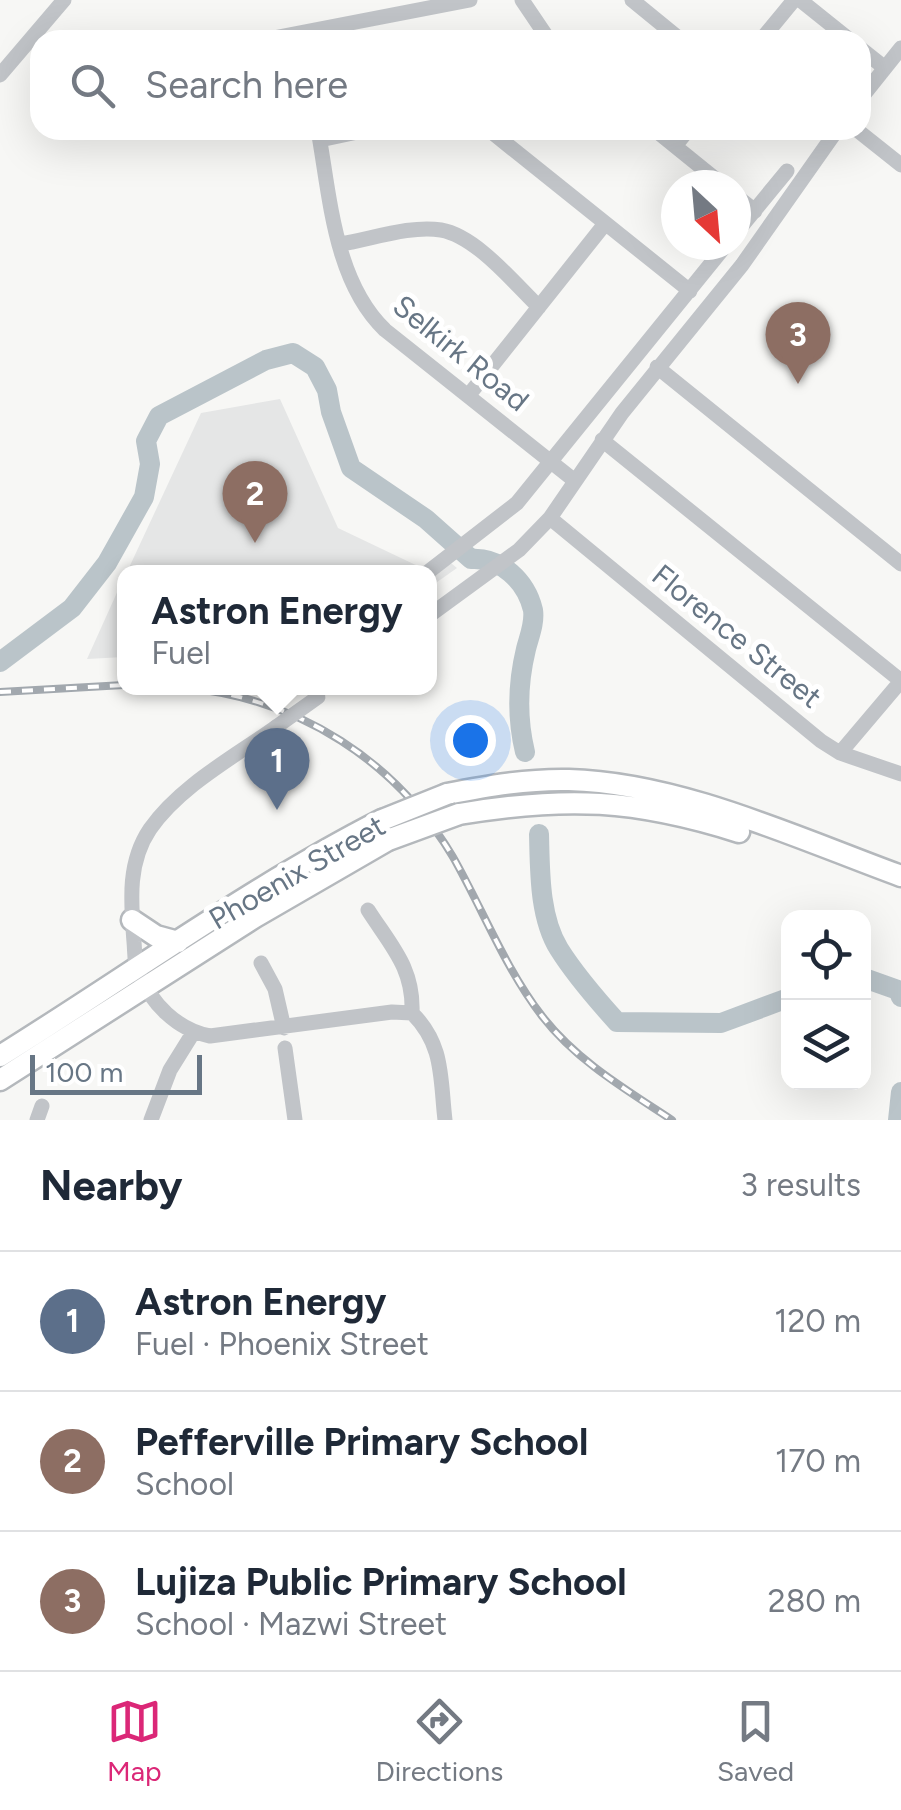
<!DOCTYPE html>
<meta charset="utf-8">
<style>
:root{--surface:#fff;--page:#f6f6f7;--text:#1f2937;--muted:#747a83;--line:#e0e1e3;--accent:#db2777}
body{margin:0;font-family:Figtree,sans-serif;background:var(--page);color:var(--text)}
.controls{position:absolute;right:30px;bottom:30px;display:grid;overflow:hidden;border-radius:20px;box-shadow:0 10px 40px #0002}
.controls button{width:90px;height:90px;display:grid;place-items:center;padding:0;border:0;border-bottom:2px solid var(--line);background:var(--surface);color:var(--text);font:50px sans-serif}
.compass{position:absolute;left:661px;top:170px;width:90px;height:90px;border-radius:50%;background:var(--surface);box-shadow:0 10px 40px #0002;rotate:154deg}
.scale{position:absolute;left:30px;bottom:25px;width:172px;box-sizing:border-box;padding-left:10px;border:5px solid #677685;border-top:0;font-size:28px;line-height:35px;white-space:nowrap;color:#677685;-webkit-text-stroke:8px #fff;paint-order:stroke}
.you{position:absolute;left:470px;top:740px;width:35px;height:35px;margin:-25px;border:8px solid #fff;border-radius:50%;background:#1a73e8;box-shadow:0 0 0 15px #1a73e833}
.badge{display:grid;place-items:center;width:65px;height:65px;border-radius:50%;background:var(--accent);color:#fff;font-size:32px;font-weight:700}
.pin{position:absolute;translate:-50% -82px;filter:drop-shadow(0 2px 5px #0008)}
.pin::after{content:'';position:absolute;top:52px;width:35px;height:30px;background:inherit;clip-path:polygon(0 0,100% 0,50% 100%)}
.popup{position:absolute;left:117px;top:565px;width:320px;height:130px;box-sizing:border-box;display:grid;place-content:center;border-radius:20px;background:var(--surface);filter:drop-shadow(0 2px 8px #0005);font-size:32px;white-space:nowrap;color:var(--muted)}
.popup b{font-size:38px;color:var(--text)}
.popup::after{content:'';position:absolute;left:50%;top:100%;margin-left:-20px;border:20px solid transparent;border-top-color:var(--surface)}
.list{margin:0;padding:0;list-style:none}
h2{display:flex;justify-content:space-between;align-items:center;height:130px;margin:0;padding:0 40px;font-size:42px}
h2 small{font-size:32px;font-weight:400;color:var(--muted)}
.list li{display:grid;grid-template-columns:65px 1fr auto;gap:30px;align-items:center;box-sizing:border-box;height:140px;padding:0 40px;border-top:2px solid var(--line)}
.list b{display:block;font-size:38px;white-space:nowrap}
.list p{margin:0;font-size:32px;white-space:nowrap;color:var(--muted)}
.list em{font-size:32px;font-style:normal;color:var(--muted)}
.icon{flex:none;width:55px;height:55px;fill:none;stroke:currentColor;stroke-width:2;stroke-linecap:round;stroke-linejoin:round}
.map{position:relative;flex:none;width:901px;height:1120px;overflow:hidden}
.search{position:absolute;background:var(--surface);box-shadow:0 10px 40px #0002;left:30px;right:30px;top:30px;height:110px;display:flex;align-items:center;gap:25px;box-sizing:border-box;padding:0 35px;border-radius:30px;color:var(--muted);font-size:38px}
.sheet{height:550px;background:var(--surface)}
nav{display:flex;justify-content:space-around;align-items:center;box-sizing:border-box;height:140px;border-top:2px solid var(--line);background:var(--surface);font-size:28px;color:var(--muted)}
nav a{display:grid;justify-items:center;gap:5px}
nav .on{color:var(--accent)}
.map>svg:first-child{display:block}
.built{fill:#e5e6e6}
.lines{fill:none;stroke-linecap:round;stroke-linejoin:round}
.river{stroke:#bac4c9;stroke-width:20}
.major-casing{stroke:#b4b8bc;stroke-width:25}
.minor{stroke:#c1c4c8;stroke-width:15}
.major{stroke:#fff;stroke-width:20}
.rail-casing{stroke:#a2a8ae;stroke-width:8}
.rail{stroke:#fff;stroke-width:4;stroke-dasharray:11;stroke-linecap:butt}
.major-bridge-casing{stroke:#b4b8bc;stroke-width:25;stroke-linecap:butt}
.minor-bridge{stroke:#c1c4c8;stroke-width:15}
.major-bridge{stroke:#fff;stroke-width:20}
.labels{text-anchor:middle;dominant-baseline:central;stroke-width:10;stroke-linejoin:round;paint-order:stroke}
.street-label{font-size:30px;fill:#677685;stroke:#fff}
</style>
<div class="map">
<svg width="901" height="1120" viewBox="0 0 901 1120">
<rect width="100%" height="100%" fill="#f7f7f5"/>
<path class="built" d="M280,399L338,528L424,569L446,559L457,568L430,587V572H127L201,413Z
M124,577V657L87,659Z"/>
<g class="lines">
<path class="river" d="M0,662L72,608L107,563L144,497L150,464L146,441L159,416L266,360L293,353L315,367L327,390L331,412L351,468L426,519L471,559C501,557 526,581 533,610C535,623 529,637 526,649C518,682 517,719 525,752
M539,834C540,870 539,917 559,949C574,973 598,1001 617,1022L721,1023L788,998
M864,978L898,990L901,997
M898,1120L901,1092"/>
<defs>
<path id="major" d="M447,794C488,786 528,779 569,780C680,783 797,838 901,876
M459,814C566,796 635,799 739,832
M132,920L156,936L178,942
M0,1056C127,977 249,888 382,820
M0,1080L255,917L388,840"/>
</defs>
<use href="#major" class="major-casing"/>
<path class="minor" d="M522,0L549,40
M632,0L681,40
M800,0L850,40
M263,40L470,0
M761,40L794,0
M861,49L885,68
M0,75L64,0
M861,98L901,48
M318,130C330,196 334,281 385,330L575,481
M489,130L690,291
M655,130L723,185
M857,130L901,165
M320,140L367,130
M675,146L688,130
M736,196L755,211
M736,233L787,171
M341,244C372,239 410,225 441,230C476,236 514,283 539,307
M657,367L901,564
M468,396L604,225
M602,440L901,681
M550,518L821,741L840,753L901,774
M428,572L517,503L726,245
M430,615L519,550L550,518L622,413L742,265L837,130
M276,727C234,757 180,786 150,829C127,863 131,902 134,942C135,951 134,963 138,972C151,1003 177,1030 210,1036L392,1012L412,1013
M840,753L901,681
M368,910C391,946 414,968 412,1013C444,1045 440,1077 445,1120
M261,963L275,989L284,1028
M285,1048L295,1120
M37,1120L42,1106
M151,1120L170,1070L193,1033"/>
<use href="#major" class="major"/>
<defs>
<path id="rail" d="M188,688C299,699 396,761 453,857C483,910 505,968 542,1016C577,1061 625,1089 672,1120
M0,692L124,685"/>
</defs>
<use href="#rail" class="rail-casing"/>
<use href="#rail" class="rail"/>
<defs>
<path id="major-bridge" d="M382,820L447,794
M388,840L459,814"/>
</defs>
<use href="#major-bridge" class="major-bridge-casing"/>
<path class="minor-bridge" d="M276,727L318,697"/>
<use href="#major-bridge" class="major-bridge"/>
</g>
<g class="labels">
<g class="street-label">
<text transform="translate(461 353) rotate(39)">Selkirk Road</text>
<text transform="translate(737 636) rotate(39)">Florence Street</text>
<text transform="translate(297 872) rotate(-30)">Phoenix Street</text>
</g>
</g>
</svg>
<div class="controls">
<button><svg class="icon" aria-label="locate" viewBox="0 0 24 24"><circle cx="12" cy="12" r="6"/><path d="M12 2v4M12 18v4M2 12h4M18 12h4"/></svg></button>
<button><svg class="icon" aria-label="layers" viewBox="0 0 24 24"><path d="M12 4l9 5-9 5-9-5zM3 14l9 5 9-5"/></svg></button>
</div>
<svg class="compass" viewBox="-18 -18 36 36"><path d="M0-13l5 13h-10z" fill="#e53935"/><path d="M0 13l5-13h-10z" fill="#747a83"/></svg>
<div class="scale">100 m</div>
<div class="you"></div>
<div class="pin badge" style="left:277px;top:810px;background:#5c6f8a">1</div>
<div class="popup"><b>Astron Energy</b>Fuel</div>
<div class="pin badge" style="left:255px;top:543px;background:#8d6e63">2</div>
<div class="pin badge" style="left:798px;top:384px;background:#8d6e63">3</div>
<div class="search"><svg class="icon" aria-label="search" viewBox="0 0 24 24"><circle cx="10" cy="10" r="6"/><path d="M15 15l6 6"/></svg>Search here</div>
</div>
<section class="sheet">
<h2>Nearby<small>3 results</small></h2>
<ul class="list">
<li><span class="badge" style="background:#5c6f8a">1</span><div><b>Astron Energy</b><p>Fuel · Phoenix Street</p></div><em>120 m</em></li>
<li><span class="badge" style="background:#8d6e63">2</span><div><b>Pefferville Primary School</b><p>School</p></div><em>170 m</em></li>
<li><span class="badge" style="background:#8d6e63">3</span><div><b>Lujiza Public Primary School</b><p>School · Mazwi Street</p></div><em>280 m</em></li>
</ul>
</section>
<nav>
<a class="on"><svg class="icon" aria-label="map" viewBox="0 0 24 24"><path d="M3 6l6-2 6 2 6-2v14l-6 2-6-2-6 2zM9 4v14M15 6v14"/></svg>Map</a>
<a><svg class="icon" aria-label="directions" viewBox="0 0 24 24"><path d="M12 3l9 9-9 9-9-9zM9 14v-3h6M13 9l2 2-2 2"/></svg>Directions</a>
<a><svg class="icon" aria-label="saved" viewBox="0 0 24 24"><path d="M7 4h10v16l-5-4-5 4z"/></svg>Saved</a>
</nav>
